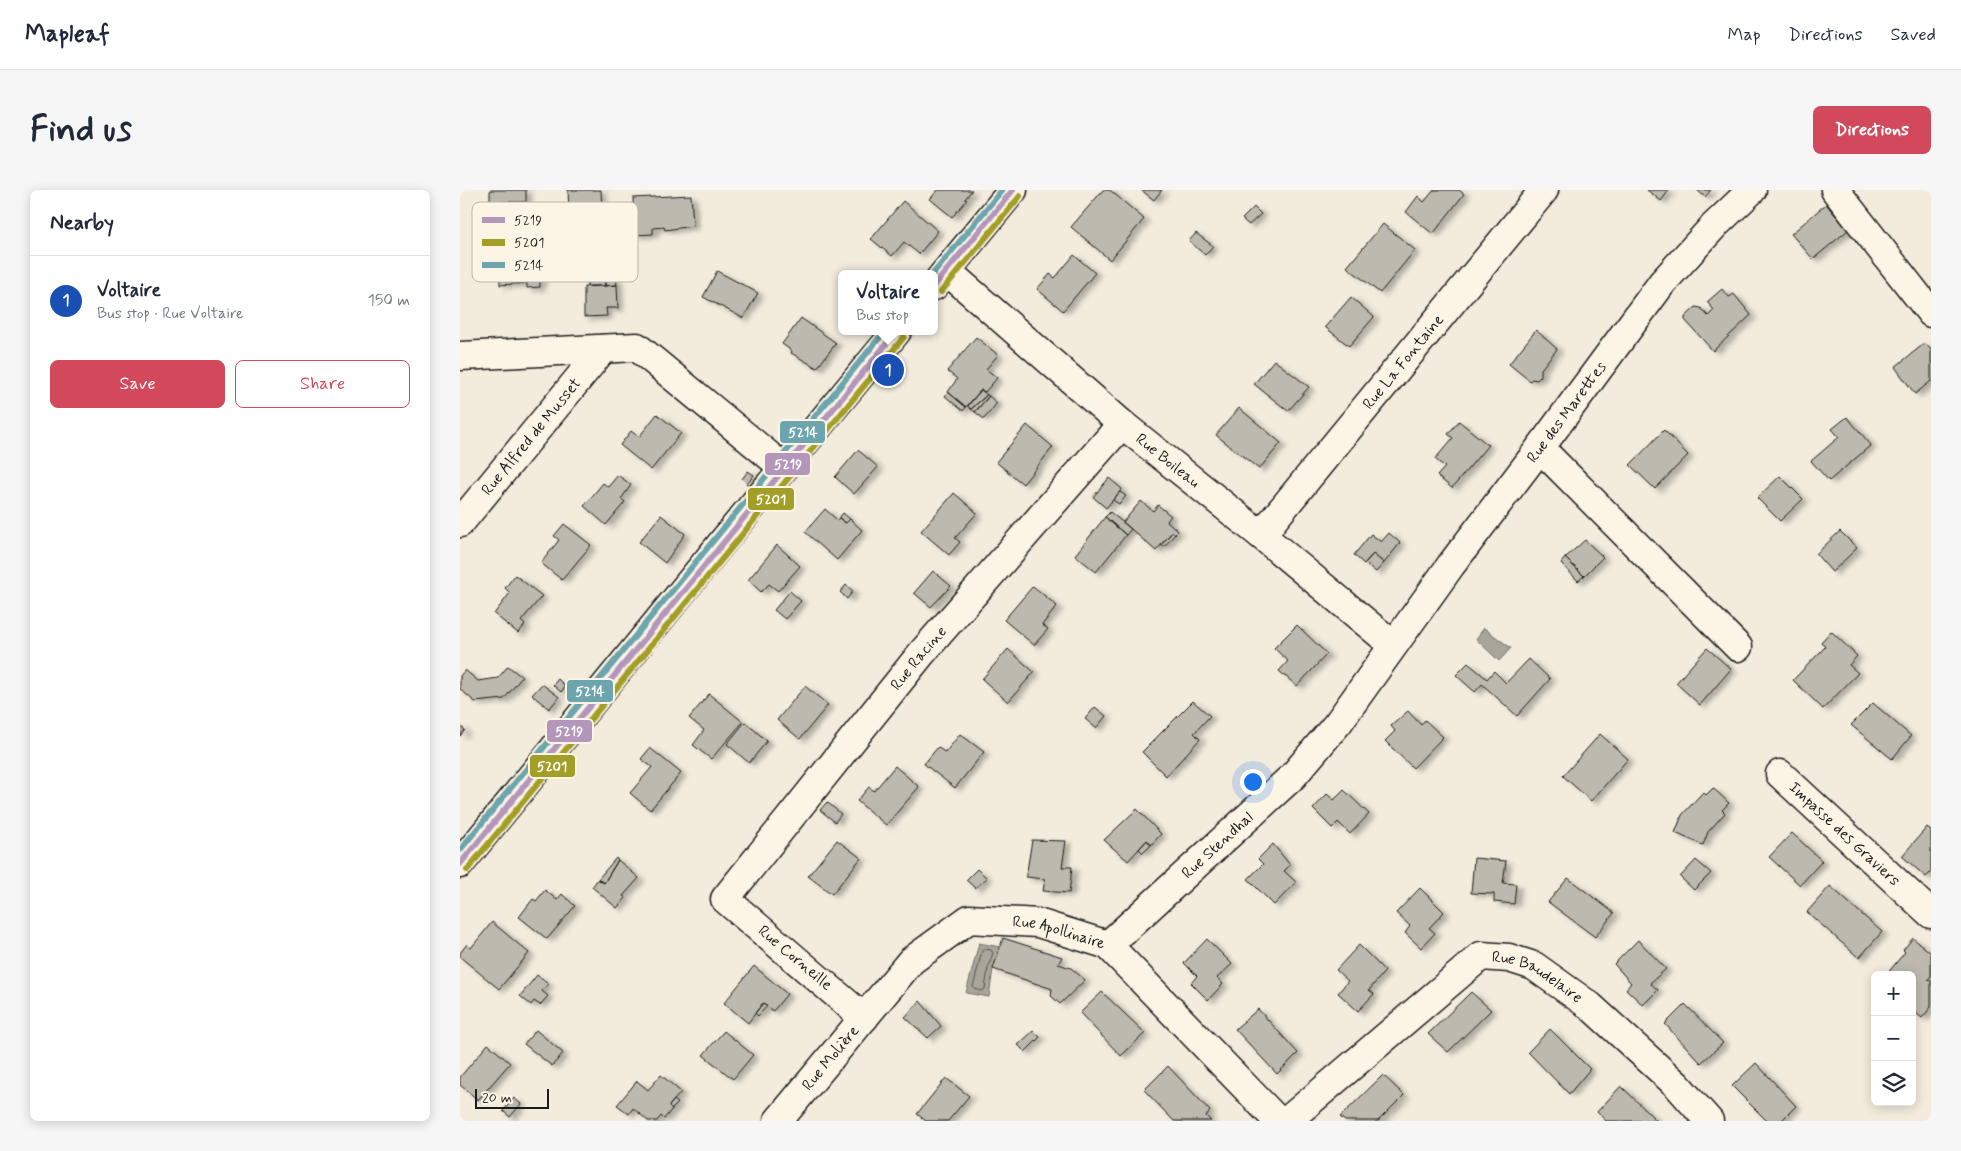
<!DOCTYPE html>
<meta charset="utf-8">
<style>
:root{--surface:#fff;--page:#f6f6f7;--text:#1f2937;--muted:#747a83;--line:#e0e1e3;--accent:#d1495b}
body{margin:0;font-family:Mynerve,sans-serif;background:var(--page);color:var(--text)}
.controls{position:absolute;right:15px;bottom:15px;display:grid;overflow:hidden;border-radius:8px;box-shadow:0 2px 12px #0003}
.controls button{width:45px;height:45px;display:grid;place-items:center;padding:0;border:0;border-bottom:1px solid var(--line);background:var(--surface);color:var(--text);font:25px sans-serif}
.scale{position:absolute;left:15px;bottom:12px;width:74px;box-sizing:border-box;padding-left:5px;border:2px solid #1c1c1c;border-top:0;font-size:14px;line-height:18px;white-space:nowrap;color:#1c1c1c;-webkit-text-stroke:4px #fcf5e5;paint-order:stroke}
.you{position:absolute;left:792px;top:591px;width:18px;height:18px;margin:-12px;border:4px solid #fff;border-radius:50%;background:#1a73e8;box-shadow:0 0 0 8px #1a73e833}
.badge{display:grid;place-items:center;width:32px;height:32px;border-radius:50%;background:var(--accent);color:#fff;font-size:16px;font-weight:700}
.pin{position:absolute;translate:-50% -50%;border:2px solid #fff;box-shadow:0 1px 5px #0006}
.popup{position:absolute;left:378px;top:80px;width:100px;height:65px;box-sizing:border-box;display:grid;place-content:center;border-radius:8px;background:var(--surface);filter:drop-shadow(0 1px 4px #0005);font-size:16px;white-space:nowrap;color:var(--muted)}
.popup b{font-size:19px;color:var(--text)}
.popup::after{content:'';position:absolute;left:50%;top:100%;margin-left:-10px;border:10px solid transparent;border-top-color:var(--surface)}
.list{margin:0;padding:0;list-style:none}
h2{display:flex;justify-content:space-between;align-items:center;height:65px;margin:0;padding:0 20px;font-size:21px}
h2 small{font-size:16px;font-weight:400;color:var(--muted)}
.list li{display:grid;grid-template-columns:32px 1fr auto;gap:15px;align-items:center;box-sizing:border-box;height:90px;padding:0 20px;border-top:1px solid var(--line)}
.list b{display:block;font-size:19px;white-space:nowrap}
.list p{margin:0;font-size:16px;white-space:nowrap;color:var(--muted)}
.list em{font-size:16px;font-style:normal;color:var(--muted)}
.actions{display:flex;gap:10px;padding:15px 20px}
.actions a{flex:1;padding:11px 0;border:1px solid var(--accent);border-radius:8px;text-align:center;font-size:18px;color:var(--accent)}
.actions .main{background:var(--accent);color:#fff}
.icon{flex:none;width:28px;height:28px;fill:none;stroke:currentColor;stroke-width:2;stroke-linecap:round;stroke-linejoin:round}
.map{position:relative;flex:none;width:1471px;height:931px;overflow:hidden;border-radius:8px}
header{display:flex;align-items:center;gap:30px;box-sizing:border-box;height:70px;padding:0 25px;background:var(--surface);border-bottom:1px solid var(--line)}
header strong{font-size:24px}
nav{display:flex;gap:28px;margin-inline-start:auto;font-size:18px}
.intro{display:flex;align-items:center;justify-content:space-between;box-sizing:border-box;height:120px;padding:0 30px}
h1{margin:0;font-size:35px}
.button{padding:12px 22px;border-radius:8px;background:var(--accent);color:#fff;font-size:18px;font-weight:700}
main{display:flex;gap:30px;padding:0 30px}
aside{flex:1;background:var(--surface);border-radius:8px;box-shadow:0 2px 12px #0003}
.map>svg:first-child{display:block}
.water{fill:#aaa59b;stroke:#716e68}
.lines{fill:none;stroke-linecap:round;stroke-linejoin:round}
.shore{stroke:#55534f;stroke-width:1}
.building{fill:#beb9ae;stroke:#1c1c1c;filter:url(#shadow)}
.minor-casing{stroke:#1c1c1c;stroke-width:31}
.minor{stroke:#fcf5e5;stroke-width:28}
.bus-1-casing{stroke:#fcf5e5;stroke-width:10}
.bus-2-casing{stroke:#fcf5e5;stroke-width:10}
.bus-3-casing{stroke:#fcf5e5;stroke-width:10}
.bus-1{stroke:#b496bb;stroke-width:6}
.bus-2{stroke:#a29e27;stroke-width:6}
.bus-3{stroke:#6ca5ae;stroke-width:6}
.labels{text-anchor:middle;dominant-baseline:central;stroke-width:4;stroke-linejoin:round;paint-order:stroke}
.street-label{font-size:16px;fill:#1c1c1c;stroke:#fcf5e5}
.key{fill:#fcf5e5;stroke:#b9b4a9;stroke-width:1}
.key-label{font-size:14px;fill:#1c1c1c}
.line-badge{stroke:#fcf5e5;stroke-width:2}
.badge-label{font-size:14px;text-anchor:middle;font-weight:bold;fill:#fff}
</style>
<header>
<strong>Mapleaf</strong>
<nav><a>Map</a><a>Directions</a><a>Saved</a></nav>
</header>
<div class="intro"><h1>Find us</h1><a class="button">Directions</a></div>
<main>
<aside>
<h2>Nearby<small></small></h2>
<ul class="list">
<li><span class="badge" style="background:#1a4fb4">1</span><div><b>Voltaire</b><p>Bus stop · Rue Voltaire</p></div><em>150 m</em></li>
</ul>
<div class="actions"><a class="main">Save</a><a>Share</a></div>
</aside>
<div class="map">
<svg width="1471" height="931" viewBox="0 0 1471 931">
<defs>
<filter id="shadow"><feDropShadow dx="5.5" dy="3" stdDeviation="2.5" flood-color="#0004"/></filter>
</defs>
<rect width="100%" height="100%" fill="#f3ecdd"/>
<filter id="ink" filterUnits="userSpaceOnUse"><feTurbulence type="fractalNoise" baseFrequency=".02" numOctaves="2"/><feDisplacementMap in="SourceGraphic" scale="10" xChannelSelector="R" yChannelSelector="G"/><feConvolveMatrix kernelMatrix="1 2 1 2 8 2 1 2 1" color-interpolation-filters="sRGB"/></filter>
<g filter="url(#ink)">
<path class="water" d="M1024,438L1051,458L1039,471L1016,449Z
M519,753L540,757L533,779L529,807L506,803Z"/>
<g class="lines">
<path class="shore" d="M525,759L531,760L533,763L528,778L525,799L522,801L515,799L513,797L522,761Z"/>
</g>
<path class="building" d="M30,0H66V12H30Z
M108,0H141L142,22L109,23Z
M478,0H512L505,9L507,10L492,27L470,9Z
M643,0H650L684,29L650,70L611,37Z
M681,0H702L694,10Z
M974,0H999L1004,4L973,44L946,22L958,6L964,12Z
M1187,0H1209L1201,11Z
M1237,0H1251L1245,7Z
M231,5L233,36L205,40L204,37L193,38V44L174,45L173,8Z
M443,11L478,41L459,64L444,52L432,66L411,49Z
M1366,14L1388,40L1353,69L1331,44Z
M794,17L801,24L789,35L782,29Z
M923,34L955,60L920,103L887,77Z
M736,43L753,56L745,65L729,51Z
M87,55L88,72H82V56Z
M79,65L80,97L67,98V93L40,95L39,67Z
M614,65L635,83L603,121L577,99L590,84L595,88Z
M96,77H98L99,86H96Z
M144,81L145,96H127V82Z
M257,81L298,103L283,128L243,107Z
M156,87L157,95L145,96V88Z
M157,95L158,118H146L147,126L124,127V97Z
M1262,99L1269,107L1274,104L1291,125L1253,161L1225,130V127L1236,117L1241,118L1248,126L1254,120L1247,112Z
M891,107L914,127L889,156L865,137Z
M341,128L376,153L357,178L331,163L332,161L322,154Z
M1076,140L1097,159L1081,179V186L1077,190L1072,189L1070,191L1049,174Z
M516,147L538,165L526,179L537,188L525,202L521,200L506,217L488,202L497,189L487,181Z
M1465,153L1471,160V191L1455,204L1435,177Z
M814,170L849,197L828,221L794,194Z
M521,200L527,205L511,219L508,216Z
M488,202L506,217L503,221L485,206Z
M527,205L529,206L515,222L511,219Z
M529,206L537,213L524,229L515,222Z
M779,218L821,253L799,279L756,245Z
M197,224L221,243L191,280L160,255L171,241L179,247Z
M1387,227L1411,255L1369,291L1351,271L1379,247L1372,239Z
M999,231L1028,255L992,298L977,286L985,277L975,269L993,248L988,244Z
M567,235L593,257L563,294L536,272Z
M1204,240L1228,265L1195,299L1170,275Z
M398,260L418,277L394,304L375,287Z
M288,281L294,285L287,294L282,289Z
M158,285L171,295L161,309L165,312L146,335L124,316L143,293L148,297Z
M1320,286L1343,309L1320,331L1297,308Z
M649,288L662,299L646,318L633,307Z
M660,302L666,306L659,314L653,310Z
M494,303L517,323L495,348L500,352L489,365L461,341Z
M681,311L693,321L698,315L711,326L707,331L718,341L715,344L712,342L696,361L663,332Z
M365,319L377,330L379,328L386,333L390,329L402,340L377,370L345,342Z
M650,322L671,339L666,345L645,327Z
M383,323L390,329L386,333L379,328Z
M201,325L225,344L205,373L179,352Z
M645,327L666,345L636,382L615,365Z
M104,334L131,355L102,390L81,373L99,350L94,346Z
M1380,341L1397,358L1372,382L1356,364Z
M712,342L715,344L704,357L701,355Z
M929,343L940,353L924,373L913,364L904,374L894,365L911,344L921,352Z
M1125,350L1143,367L1124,386L1105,368Z
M317,355L340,376L318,401L309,394L301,402L288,390Z
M913,364L924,373L916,382L905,373Z
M1105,368L1124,386L1118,391L1101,373Z
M473,381L491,396L471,417L454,403Z
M55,385L82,406L61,431L65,435L58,443L34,424L50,403L45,398Z
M386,395L393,401L387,409L380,402Z
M573,396L597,416L582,435L588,439L574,455L544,430Z
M330,401L341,411L325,429L314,420Z
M837,435L867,464L837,496L819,481L828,471L814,458Z
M1371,441L1397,466L1389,475L1398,483L1363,519L1333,490L1365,457L1361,452Z
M1247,458L1271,479L1240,515L1216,493Z
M548,459L574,482L548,512L522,489Z
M1069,469L1090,489L1057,526L1022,494L1015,502L996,485L1008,473L1027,489L1034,481L1046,493Z
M48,476L62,487L44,509L15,512L0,499V486L5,480L18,491L38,488Z
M98,489L105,496L101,502L93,495Z
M82,494L99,507L89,519L72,505Z
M345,496L368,515L340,549L317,530Z
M249,504L283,532L251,569L233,555L244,540L229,528Z
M733,511L750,526L734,543L740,549L706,586L682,562Z
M1413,513L1451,546L1432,569L1391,535Z
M635,517L646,526L636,538L625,529Z
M948,521L961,535L965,530L983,547L953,578L925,551L935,541L931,536Z
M285,532L307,551L289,573L267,554Z
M0,536L5,540L0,546Z
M500,544L524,562L495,598L464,574L478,557L485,563Z
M1140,544L1168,569L1131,611L1103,586Z
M190,558L221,583L190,620L170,603L192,577L181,569Z
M435,576L459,597L426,635L397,611L409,597L414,601Z
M1253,598L1269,613L1262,620L1265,623L1248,642L1243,655L1215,643L1222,625L1243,602L1246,605Z
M884,600L909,624L890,644L878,632L872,638L853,619L867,604L874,610Z
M367,612L381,624L375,632L360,620Z
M677,619L701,644L691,655L687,650L668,671L644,650Z
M1467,637L1471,640V682L1466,687L1442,666Z
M1332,643L1362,671L1340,695L1309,667Z
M377,650L401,668L372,704L348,686Z
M572,650L606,651L602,677H612L609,703L583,701L585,689L566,687Z
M687,650L691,655L683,663L679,659Z
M813,654L830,675L824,681L836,692L814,715L788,689L803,674L798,669Z
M156,668L158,670L144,693L138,689Z
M1014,668L1046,671L1043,693L1056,694L1054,714L1034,712V704L1011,703Z
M158,670L179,688L163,706L166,708L157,718L132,697L138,689L144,693Z
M1236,670L1251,683L1234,700L1220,687Z
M517,679L527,688L515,698L506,690Z
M1108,688L1154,723L1135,747L1088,712Z
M1370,696L1422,742L1399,768L1347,722Z
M960,698L984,722L969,738L975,743L961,758L945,743L950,736L936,723Z
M85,700L97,710L102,704L115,716L87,749L59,727L73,709L76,711Z
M32,732L69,763L39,799L0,767V763L7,754L11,758Z
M543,748L602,767L598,774L611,778L625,790L600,814L591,806L592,799L533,779Z
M1453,748L1471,763V786L1468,789L1471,791V817L1462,828L1452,820V785H1426L1445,762L1443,760Z
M747,749L772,774L757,788L763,794L748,810L731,793L737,786L724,773Z
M1178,750L1206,779L1190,793L1198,800L1183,815L1166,799L1171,793L1154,774Z
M899,755L925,781L909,800L914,804L898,821L878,803L888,791L876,780Z
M294,776L327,804L313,821L303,813L288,833L264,813Z
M77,785L88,794L82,801L88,806L80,815L74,811L71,815L60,806Z
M642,802L685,843L661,866L620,823Z
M1011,802L1031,820L988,862L968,844Z
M460,811L481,836L468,848L445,827Z
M303,813L307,816L298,826L295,823Z
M1225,814L1263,853L1241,873L1205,834Z
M798,819L838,863L817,884L775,839Z
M1090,839L1130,879L1109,904L1068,862Z
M76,840L103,863L92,876L64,854Z
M264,841L293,865L273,889L243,865Z
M573,841L580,847L565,862L558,855Z
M28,854L50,873L18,910L0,895V887Z
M1296,873L1336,916L1321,931H1307L1272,896Z
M708,876L750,921L746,926L751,931H714L684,900Z
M201,885L221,902L209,916L212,919L204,929L201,926L197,931H188L173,918L169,924L157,915L177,891L188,900Z
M923,885L944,905L918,931H885L880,927Z
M486,888L509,906L488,931H466L457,924Z
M1161,896L1197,931H1146L1137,922Z
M54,908L61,914L50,927L43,921Z
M214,910L218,913L212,919L209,916Z"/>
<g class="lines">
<defs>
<g id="minor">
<path d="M1375,0L1471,123"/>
<path id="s1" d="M487,81L662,234L801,345L933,455"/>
<path d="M474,96L553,0"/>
<path d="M0,166L177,157L324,278"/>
<path d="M1080,258L1278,457"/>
<path id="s2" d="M0,333L143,159"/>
<path id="s3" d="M801,345L1084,0"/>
<path id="s4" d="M1320,584L1471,724"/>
<path d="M0,674L265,349L437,141"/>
<path id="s5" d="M648,755L833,586L878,533L991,375L1080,258L1202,93L1253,37L1292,0"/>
<path id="s6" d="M404,828L265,709L461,464L662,234"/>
<path id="s7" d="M318,931L451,771L509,729L578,733L648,755L818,931"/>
<path id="s8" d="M827,931L1021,766L1049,768L1074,776L1130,816L1217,895L1249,931"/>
</g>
</defs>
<use href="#minor" class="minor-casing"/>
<use href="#minor" class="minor"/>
<defs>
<path id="bus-1" d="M474,96L553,0
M0,674L437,141"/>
<path id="bus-2" d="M481,102L560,6
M7,680L444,147"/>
<path id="bus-3" d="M473,84L542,0
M0,660L425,141"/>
</defs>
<use href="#bus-1" class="bus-1-casing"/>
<use href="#bus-2" class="bus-2-casing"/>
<use href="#bus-3" class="bus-3-casing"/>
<use href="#bus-1" class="bus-1"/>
<use href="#bus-2" class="bus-2"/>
<use href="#bus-3" class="bus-3"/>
</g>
</g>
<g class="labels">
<g class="street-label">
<text stroke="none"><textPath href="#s3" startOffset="224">Rue La Fontaine</textPath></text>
<text stroke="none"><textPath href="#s5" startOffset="706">Rue des Marettes</textPath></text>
<text stroke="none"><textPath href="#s2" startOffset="112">Rue Alfred de Musset</textPath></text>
<text stroke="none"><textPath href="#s1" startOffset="291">Rue Boileau</textPath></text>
<text stroke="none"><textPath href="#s6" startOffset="492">Rue Racine</textPath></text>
<text stroke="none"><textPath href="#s4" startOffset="88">Impasse des Graviers</textPath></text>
<text stroke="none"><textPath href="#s5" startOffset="148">Rue Stendhal</textPath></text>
<text stroke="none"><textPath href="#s7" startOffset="371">Rue Apollinaire</textPath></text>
<text transform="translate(335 768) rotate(40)">Rue Corneille</text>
<text stroke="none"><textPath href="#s8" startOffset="316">Rue Baudelaire</textPath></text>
<text stroke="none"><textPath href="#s7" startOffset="82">Rue Molière</textPath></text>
</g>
</g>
<rect x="12" y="12" width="166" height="80" rx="8" class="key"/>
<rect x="22" y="27" width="23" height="6" fill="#b496bb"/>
<rect x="22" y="49" width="23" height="7" fill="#a29e27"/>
<rect x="22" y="72" width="23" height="6" fill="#6ca5ae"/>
<g class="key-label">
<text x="54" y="35">5219</text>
<text x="54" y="57">5201</text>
<text x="54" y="80">5214</text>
</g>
<g class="line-badge">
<rect x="319" y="230" width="47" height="24" rx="5" fill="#6ca5ae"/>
<rect x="304" y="262" width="47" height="24" rx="5" fill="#b496bb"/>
<rect x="287" y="297" width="48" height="24" rx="5" fill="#a29e27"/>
<rect x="106" y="489" width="48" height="24" rx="5" fill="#6ca5ae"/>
<rect x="86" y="529" width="47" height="24" rx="5" fill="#b496bb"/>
<rect x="69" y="564" width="47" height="24" rx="5" fill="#a29e27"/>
</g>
<g class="badge-label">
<text x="343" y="247">5214</text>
<text x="328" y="279">5219</text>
<text x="311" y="314">5201</text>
<text x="130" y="506">5214</text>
<text x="109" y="546">5219</text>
<text x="92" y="581">5201</text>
</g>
</svg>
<div class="controls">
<button>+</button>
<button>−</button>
<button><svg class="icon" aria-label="layers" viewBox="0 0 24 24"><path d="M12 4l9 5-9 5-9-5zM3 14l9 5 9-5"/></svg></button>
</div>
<div class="scale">20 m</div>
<div class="you"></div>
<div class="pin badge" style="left:428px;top:180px;background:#1a4fb4">1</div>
<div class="popup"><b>Voltaire</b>Bus stop</div>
</div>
</main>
